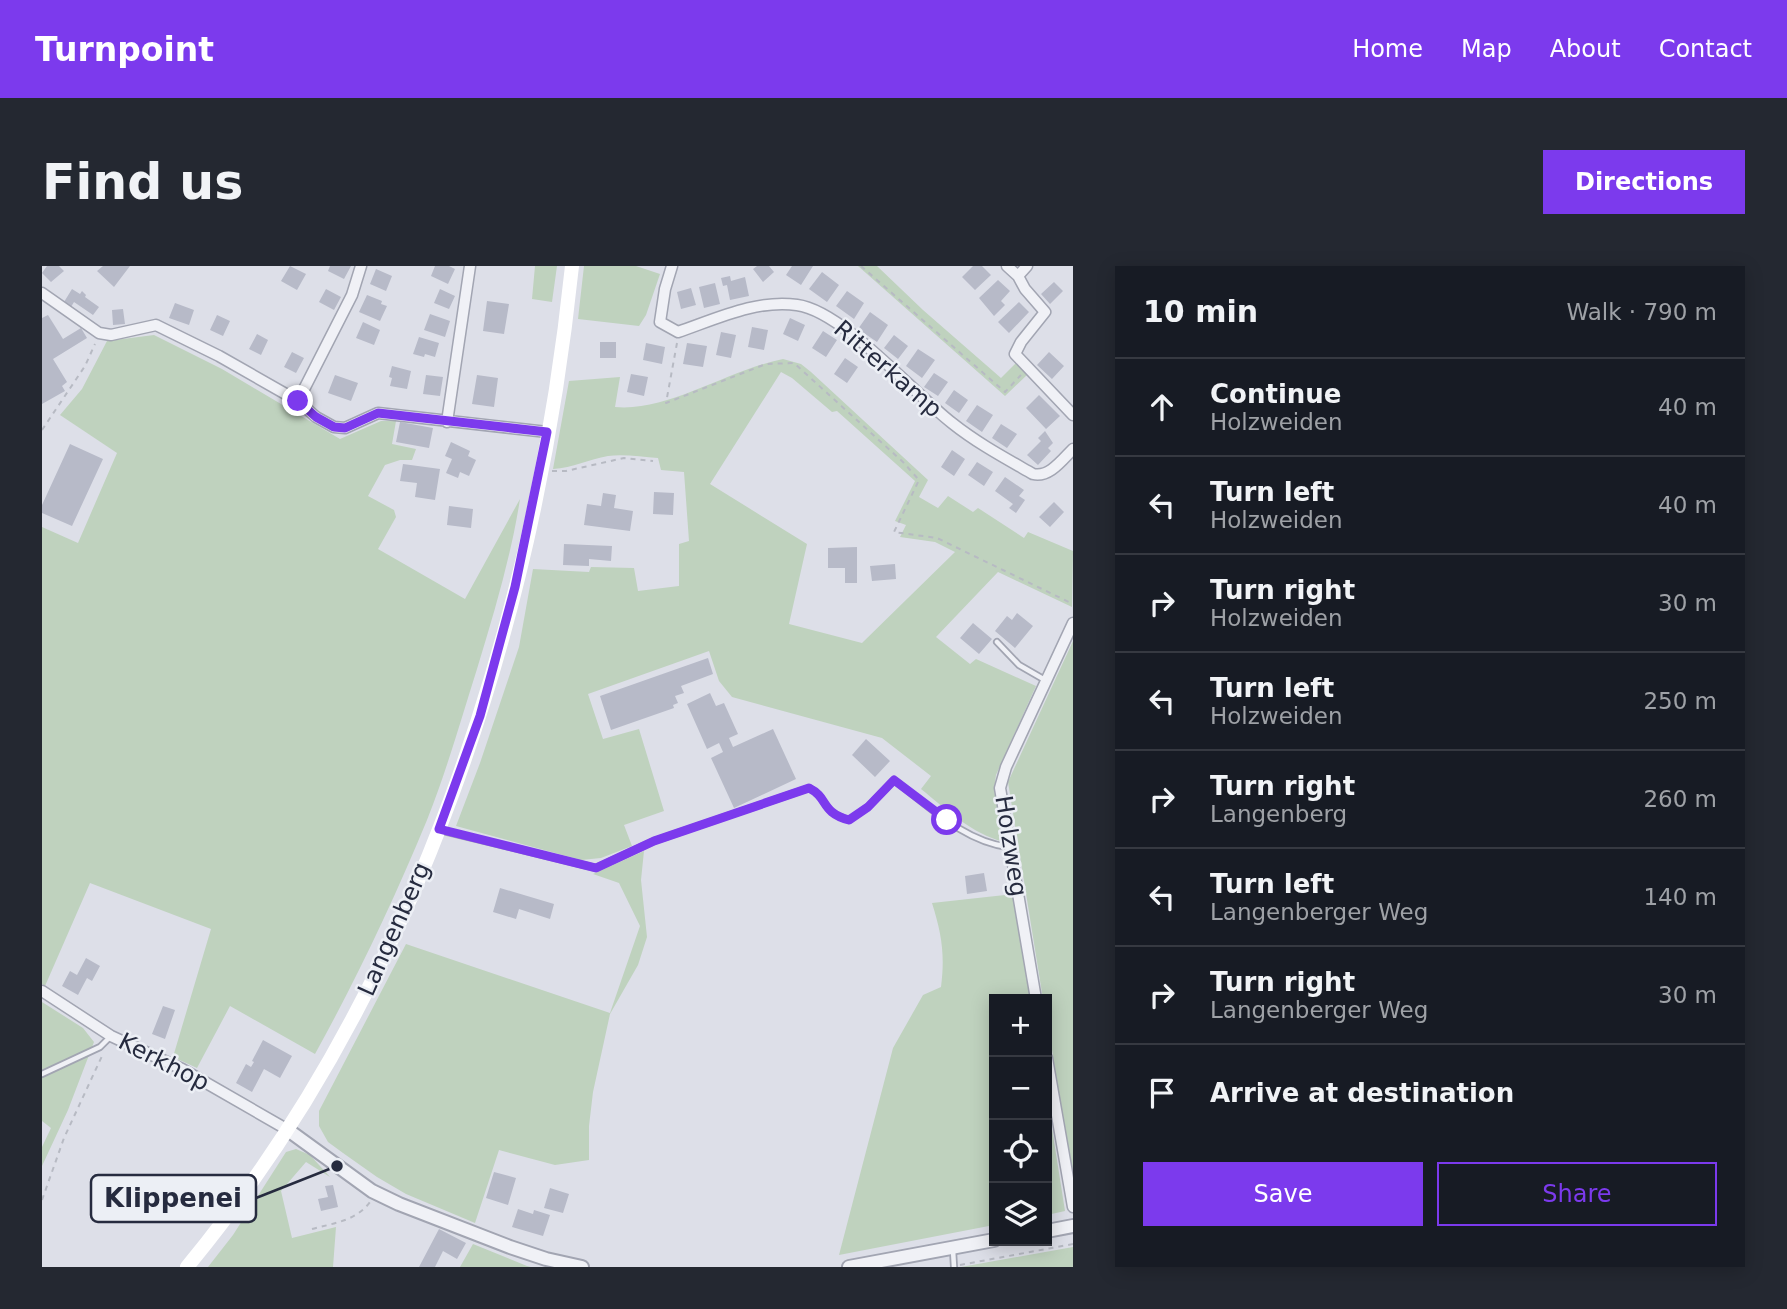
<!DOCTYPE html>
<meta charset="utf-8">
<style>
:root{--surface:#171b24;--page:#242831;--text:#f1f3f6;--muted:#9ea1a6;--line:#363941;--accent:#7c3aed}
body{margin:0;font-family:"DejaVu Sans",sans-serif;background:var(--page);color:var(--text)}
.controls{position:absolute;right:21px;bottom:21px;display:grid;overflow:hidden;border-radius:0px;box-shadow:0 4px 18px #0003}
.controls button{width:63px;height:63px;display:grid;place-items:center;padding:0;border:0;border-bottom:2px solid var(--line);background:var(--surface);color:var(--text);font:35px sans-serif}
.stop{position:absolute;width:21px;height:21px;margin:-16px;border:5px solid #7c3aed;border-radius:50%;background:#fff}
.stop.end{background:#7c3aed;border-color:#fff;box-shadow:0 2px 7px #0008}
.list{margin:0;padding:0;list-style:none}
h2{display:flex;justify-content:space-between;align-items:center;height:91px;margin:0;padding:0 28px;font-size:30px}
h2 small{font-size:23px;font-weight:400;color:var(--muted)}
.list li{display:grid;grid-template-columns:46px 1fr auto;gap:21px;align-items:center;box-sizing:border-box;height:98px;padding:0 28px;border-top:2px solid var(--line)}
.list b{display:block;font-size:26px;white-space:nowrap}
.list p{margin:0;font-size:23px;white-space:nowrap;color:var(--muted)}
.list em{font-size:23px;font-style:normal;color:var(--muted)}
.actions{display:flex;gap:14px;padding:21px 28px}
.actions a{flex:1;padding:16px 0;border:2px solid var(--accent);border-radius:0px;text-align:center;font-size:24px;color:var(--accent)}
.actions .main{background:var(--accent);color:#fff}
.icon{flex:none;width:38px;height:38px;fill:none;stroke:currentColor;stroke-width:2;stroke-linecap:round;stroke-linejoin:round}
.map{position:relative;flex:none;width:1031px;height:1001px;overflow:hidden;border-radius:0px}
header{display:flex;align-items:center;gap:42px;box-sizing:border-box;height:98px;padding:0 35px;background:var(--accent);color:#fff}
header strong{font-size:33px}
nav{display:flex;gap:38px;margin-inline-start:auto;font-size:24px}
.intro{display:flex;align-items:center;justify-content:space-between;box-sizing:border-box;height:168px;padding:0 42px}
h1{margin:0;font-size:49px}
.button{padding:18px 32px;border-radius:0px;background:var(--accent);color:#fff;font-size:24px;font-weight:700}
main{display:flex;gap:42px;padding:0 42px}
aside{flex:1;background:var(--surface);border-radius:0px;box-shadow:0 4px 18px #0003}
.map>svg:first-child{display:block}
.green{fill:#bfd2be;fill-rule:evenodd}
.building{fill:#b7bac8}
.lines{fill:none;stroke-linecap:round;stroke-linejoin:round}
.service-casing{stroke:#a2a5b2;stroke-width:8}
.minor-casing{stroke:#a2a5b2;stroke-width:13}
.tertiary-casing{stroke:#a2a5b2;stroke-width:16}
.path{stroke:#b7bac3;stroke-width:2;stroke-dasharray:5 5;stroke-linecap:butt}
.service{stroke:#f0f1f6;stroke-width:4.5}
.minor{stroke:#f0f1f6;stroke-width:10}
.tertiary{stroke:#f0f1f6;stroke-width:12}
.secondary{stroke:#fff;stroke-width:14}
.route{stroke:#7c3aed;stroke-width:9}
.labels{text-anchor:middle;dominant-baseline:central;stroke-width:5;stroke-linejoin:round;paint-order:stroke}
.street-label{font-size:24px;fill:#262b3f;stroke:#eceff5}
.leader{fill:none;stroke:#262b3f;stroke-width:2.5}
.callout-dot{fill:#262b3f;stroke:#eceff5;stroke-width:2.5}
.callout{fill:#eceff5;stroke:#262b3f;stroke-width:2.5}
.callout-label{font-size:26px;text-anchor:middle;font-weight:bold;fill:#262b3f}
</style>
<header>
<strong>Turnpoint</strong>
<nav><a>Home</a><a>Map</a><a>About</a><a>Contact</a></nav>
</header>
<div class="intro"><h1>Find us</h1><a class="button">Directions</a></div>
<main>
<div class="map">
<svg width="1031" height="1001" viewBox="0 0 1031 1001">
<rect width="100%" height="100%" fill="#dddfe8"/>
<path class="green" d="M493,0H515L510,36L490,33Z
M542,0H594L618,8L604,49L597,60L536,53Z
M816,0H835L881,44L959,112L975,96L986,108L963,130Z
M112,69L180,103L298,173L339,155H354L350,178L374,183L370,194H358L343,199L326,230L352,244L354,251L336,283L423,333L478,233C469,291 452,347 435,403C419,453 405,504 385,554C352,634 315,712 273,788L188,740L155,802L131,791L169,663L48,617L3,720L0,718V261L36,277L75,187L18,149L40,123L65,75Z
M741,93L759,98L769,106L886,214L877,231L896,242L906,230L931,246L936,242L982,272L986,266L1031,285L1030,341L956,306L894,371L928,398L934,393L994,420L954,509L952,524L962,576C929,567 906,545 879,523L889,510L840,472L690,431L677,415L667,385L546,428L561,473L597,463L622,545L582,559L590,580L559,592L539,594L414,560L438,497L477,381L491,303L547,306L549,301L592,302L596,325L637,320V278L647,275L642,206L619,204L616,192C600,191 582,188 566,190C547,193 531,202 511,203L527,115L578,111L573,141C627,146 685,104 741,93ZM739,106L750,112L790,146L795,145L873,215L853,255L864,259L858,271L893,276L913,286L820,377L747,358L765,278L668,218Z
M1031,375V914L1005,753V733H1001L966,516Z
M602,585L599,614L605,671L596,699L568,748L551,826L547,860V894L513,899L457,884L433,957L364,928L335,911L301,887L286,876L277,860V845L364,678L568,747L598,660L577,617L551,608Z
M972,628L989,733H952V959L797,989L851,782L881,729L899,721C903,689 900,669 890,637Z
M0,736L41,762L52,776L26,844L0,900V881L9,862L0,855Z
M1005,831L1023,945L1005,949Z
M254,883L268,889L288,911L264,896L239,925L250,972L294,961L291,1001H166L191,969L244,886Z
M431,978L485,1000L489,1001H418Z
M1031,981V1001H919Z"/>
<path class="building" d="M5,0H17L22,5L9,16L0,7Z
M61,0H88L72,21L55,5Z
M248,0L264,8L255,24L239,15Z
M288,0H309L302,13L286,5Z
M393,0H407L413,3L406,18L389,10Z
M715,0H727L732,6L721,16L711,3Z
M750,0H771L759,19L744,9Z
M931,0H940L949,9L933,24L920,11Z
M334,3L350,10L344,25L328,18Z
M780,6L797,19L785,36L767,23Z
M688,10L689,15L703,11L707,30L688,34L685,19L681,20L679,12Z
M956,14L968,25L959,35L963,39L952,50L937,32Z
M1012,16L1021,25L1008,38L999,28Z
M673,17L678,38L662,42L657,21Z
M649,22L654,39L639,43L635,26Z
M30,23L38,28L40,25L44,29L43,31L57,41L51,49L32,36L29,41L22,36Z
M284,23L299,31L292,44L277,36Z
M398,23L413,30L407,43L392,37Z
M805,25L822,37L812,53L794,40Z
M325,29L340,35L339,38L345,40L338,55L317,46Z
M445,35L467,38L462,68L441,65Z
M977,36L987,46L967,67L956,56Z
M133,37L152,44L147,59L127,52Z
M81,43L83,58L71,59L70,44Z
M828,46L846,59L835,76L816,63Z
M388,48L408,55L403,71L382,64Z
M6,49L21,73L39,62L45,72L11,93L25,116L20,120L23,125L0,138V52Z
M175,49L188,55L181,70L168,64Z
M748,52L763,59L756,75L741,68Z
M321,56L338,64L332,79L314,72Z
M710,61L726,64L722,84L706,81Z
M781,65L795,74L784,91L770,82Z
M679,66L694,69L689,92L674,89Z
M215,68L226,74L219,89L207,83Z
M852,69L866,80L856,93L842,82Z
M377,71L397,77L393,91L383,88L382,91L371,88Z
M558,76H574V92H558Z
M604,77L623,81L620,98L601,94Z
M645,77L665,80L661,101L641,98Z
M876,83L893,94L880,112L864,100Z
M250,86L262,92L254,107L242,101Z
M1007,86L1022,100L1010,113L995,99Z
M803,92L816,101L805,117L792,108Z
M350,100L369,105L365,123L348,120L350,112L347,111Z
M892,107L906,116L896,130L882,121Z
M589,108L606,111L602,130L585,126Z
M293,109L316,117L309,135L286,127Z
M384,109L401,111L398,130L381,128Z
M435,109L456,112L452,141L430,138Z
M912,124L926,134L917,147L903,137Z
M997,129L1018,150L1004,163L984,142Z
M935,139L951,149L940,166L924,155Z
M358,156L391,162L387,182L354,176Z
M959,158L975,168L965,182L950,172Z
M1003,165L1011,177L1006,182L1009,185L996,199L985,189L999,175L996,172Z
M409,176L428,185L426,190L434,194L427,210L418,206L416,212L404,207L410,193L403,190Z
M28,178L61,193L30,260L0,247V239Z
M910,184L923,193L912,210L899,201Z
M935,196L951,206L942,220L926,209Z
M361,198L398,203L393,234L373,231L375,217L358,215Z
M963,211L982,224L977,230L983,234L974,247L967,242L971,238L953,225Z
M612,226L632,227L631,249L611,248Z
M561,227L574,229L572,242L591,245L588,265L542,259L545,238L559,240Z
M1012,236L1022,246L1008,261L997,251Z
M407,240L431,243L429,262L405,259Z
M522,278L570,280L569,295L547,293V300L521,299Z
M815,281V317H803V302H786V282Z
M853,298L854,313L830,315L828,300Z
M975,347L991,360L973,382L953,365L965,350L970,354Z
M931,357L950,373L937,388L918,372Z
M666,392L671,408L639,420L642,427L633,430L636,437L631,439L632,442L569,464L558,430Z
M668,427L674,440L682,437L696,468L687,472L691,481L731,463L754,513L692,542L669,492L681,486L677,477L665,483L645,438Z
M824,473L848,495L833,511L810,489Z
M942,607L945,625L925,628L923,610Z
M458,622L512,638L508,653L477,643L474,653L451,646Z
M44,692L58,700L50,715L45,712L36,729L20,720L28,705L35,709Z
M121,740L133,744L123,773L110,768Z
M221,774L250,790L238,812L222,803L210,826L194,817L204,798L209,801L212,796L210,795Z
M452,906L474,912L466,939L444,932Z
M291,919L296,941L279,945L276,933L286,931L283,920Z
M508,922L527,928L521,947L502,942Z
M476,943L491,948L492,944L508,949L501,970L470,961Z
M397,963L424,977L415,993L401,985L393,1001H377Z"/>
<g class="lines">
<defs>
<path id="service" d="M955,376L977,399L1003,414
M397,564L554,602L612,575L767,522C787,532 778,546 807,554L826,541L852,514C887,540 921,575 966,581
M0,808L58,781L68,771
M911,984L912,1001"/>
<path id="minor" d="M630,0L623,23L618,56L636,66C674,53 715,33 755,39C801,45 871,127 910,157C935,177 963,192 991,208C1007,212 1020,194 1031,183
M965,0L976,10L985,0
M976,10L983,23L1003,46L979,76L973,88L1031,149
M0,27L57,67L69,69L114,59L177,90L256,135L274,151L292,161L303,162L336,147L505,166
M256,135L310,29L319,0
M405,156L428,0
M0,725L69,770L140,803L246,864
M994,733L958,522L964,501L1031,357
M1005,792L1031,941"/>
<path id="tertiary" d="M246,864L330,925L357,938L468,981L504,993L540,1001
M1005,965L1031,960
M807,1001L952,974"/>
</defs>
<use href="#service" class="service-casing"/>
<use href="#minor" class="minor-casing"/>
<use href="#tertiary" class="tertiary-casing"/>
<path class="path" d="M819,0L963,126L979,109
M635,77L624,137L724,98L752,97L861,196L877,214L852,266L895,272L1031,338
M0,164L43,100L53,78
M510,205H524L582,192L611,195
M0,934L22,872L60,790
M270,963C292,957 314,955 328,936
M918,999L1031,978"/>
<use href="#service" class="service"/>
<use href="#minor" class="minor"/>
<use href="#tertiary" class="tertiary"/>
<path class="secondary" d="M145,1001C375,723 493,355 530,0"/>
</g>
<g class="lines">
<path class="route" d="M256,135L274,151L292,161L303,162L336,147L505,166L473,321L438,450L397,563L554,602L612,575L767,522C787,532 778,546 807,554L826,541L852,514L905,554"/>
</g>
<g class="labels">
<g class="street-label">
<text transform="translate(846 103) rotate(41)">Ritterkamp</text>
<text transform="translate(969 580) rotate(81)">Holzweg</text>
<text transform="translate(352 663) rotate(-66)">Langenberg</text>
<text transform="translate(122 796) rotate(27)">Kerkhop</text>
</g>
</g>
<path class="leader" d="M295 900L214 932"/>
<circle class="callout-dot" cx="295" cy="900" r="7"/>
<rect class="callout" x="49" y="909" width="165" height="47" rx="7"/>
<g class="callout-label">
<text x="131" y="941">Klippenei</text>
</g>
</svg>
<div class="controls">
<button>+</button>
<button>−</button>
<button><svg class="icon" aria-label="locate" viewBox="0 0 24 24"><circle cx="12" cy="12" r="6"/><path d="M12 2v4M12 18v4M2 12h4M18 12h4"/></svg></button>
<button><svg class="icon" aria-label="layers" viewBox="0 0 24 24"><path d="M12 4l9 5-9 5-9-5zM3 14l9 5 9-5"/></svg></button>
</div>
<div class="stop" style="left:905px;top:554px"></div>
<div class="stop end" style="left:256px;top:135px"></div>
</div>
<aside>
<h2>10 min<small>Walk · 790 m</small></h2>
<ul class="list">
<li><svg class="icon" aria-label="ahead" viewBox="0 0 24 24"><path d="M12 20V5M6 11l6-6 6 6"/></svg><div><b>Continue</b><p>Holzweiden</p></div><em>40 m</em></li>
<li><svg class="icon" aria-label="left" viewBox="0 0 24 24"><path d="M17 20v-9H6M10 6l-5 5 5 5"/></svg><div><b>Turn left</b><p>Holzweiden</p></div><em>40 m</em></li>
<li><svg class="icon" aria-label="right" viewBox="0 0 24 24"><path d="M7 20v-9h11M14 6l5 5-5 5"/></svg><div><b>Turn right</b><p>Holzweiden</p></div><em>30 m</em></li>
<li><svg class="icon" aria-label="left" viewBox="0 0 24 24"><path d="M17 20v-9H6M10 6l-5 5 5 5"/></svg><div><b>Turn left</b><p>Holzweiden</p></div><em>250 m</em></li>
<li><svg class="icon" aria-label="right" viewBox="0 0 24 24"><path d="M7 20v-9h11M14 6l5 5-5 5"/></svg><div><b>Turn right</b><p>Langenberg</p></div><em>260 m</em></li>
<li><svg class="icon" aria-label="left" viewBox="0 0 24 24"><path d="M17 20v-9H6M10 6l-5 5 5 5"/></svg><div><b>Turn left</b><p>Langenberger Weg</p></div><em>140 m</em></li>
<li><svg class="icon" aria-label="right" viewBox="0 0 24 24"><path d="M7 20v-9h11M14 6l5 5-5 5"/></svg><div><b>Turn right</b><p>Langenberger Weg</p></div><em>30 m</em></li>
<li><svg class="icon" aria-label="arrive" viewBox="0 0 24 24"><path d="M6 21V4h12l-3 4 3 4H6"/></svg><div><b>Arrive at destination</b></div></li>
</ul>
<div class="actions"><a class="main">Save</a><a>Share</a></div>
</aside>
</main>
